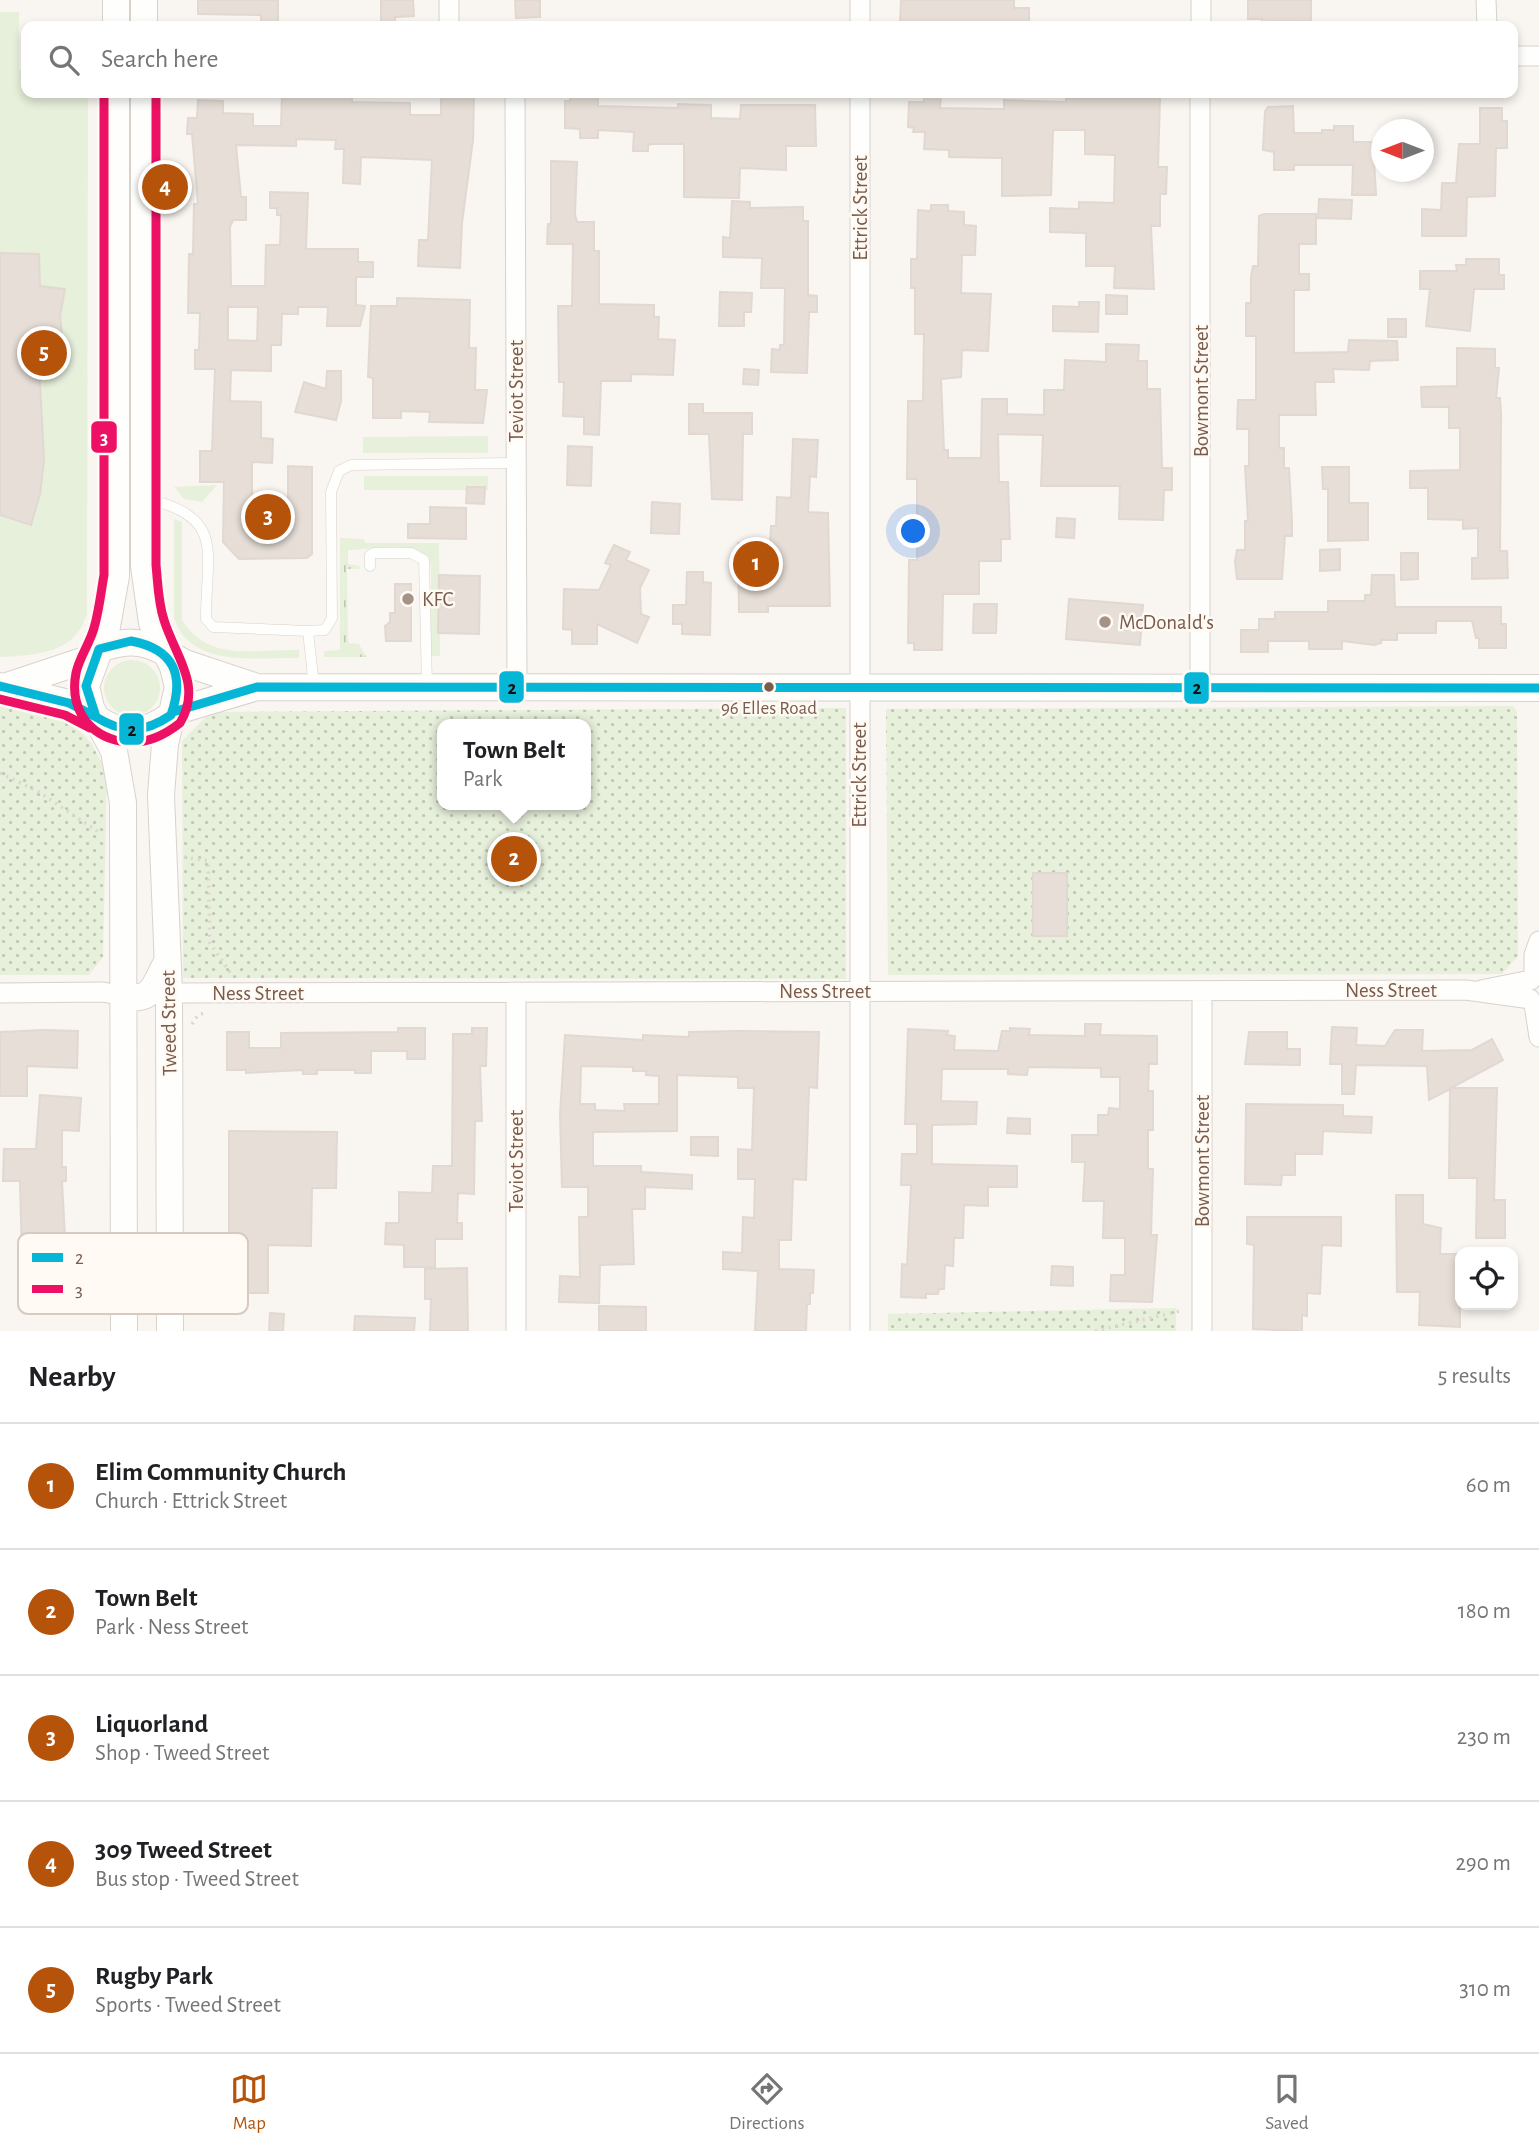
<!DOCTYPE html>
<meta charset="utf-8">
<style>
:root{--surface:#fff;--page:#f2f2f2;--text:#202124;--muted:#757577;--line:#e0e0e0;--accent:#b45309}
body{margin:0;font-family:"Alegreya Sans",sans-serif;background:var(--page);color:var(--text)}
.controls{position:absolute;right:21px;bottom:21px;display:grid;overflow:hidden;border-radius:14px;box-shadow:0 4px 10px #0003}
.controls button{width:63px;height:63px;display:grid;place-items:center;padding:0;border:0;border-bottom:2px solid var(--line);background:var(--surface);color:var(--text);font:35px sans-serif}
.compass{position:absolute;left:1371px;top:119px;width:63px;height:63px;border-radius:50%;background:var(--surface);box-shadow:0 4px 10px #0003;rotate:270deg}
.you{position:absolute;left:914px;top:532px;width:24px;height:24px;margin:-18px;border:5px solid #fff;border-radius:50%;background:#1a73e8;box-shadow:0 0 0 10px #1a73e833}
.badge{display:grid;place-items:center;width:46px;height:46px;border-radius:50%;background:var(--accent);color:#fff;font-size:23px;font-weight:700}
.pin{position:absolute;translate:-50% -50%;border:4px solid #fff;box-shadow:0 2px 7px #0006}
.popup{position:absolute;left:437px;top:719px;width:154px;height:91px;box-sizing:border-box;display:grid;place-content:center;border-radius:14px;background:var(--surface);filter:drop-shadow(0 2px 5px #0005);font-size:23px;white-space:nowrap;color:var(--muted)}
.popup b{font-size:26px;color:var(--text)}
.popup::after{content:'';position:absolute;left:50%;top:100%;margin-left:-14px;border:14px solid transparent;border-top-color:var(--surface)}
.list{margin:0;padding:0;list-style:none}
h2{display:flex;justify-content:space-between;align-items:center;height:91px;margin:0;padding:0 28px;font-size:30px}
h2 small{font-size:23px;font-weight:400;color:var(--muted)}
.list li{display:grid;grid-template-columns:46px 1fr auto;gap:21px;align-items:center;box-sizing:border-box;height:126px;padding:0 28px;border-top:2px solid var(--line)}
.list b{display:block;font-size:26px;white-space:nowrap}
.list p{margin:0;font-size:23px;white-space:nowrap;color:var(--muted)}
.list em{font-size:23px;font-style:normal;color:var(--muted)}
.icon{flex:none;width:38px;height:38px;fill:none;stroke:currentColor;stroke-width:2;stroke-linecap:round;stroke-linejoin:round}
.map{position:relative;flex:none;width:1539px;height:1331px;overflow:hidden}
.search{position:absolute;background:var(--surface);box-shadow:0 4px 10px #0003;left:21px;right:21px;top:21px;height:77px;display:flex;align-items:center;gap:18px;box-sizing:border-box;padding:0 24px;border-radius:14px;color:var(--muted);font-size:26px}
.sheet{height:721px;background:var(--surface)}
nav{display:flex;justify-content:space-around;align-items:center;box-sizing:border-box;height:98px;border-top:2px solid var(--line);background:var(--surface);font-size:19px;color:var(--muted)}
nav a{display:grid;justify-items:center;gap:4px}
nav .on{color:var(--accent)}
.map>svg:first-child{display:block}
.grass{fill:url(#grass-tufts)}
.park{fill:url(#park-dots);fill-rule:evenodd}
.garden{fill:#e7f0db}
.building{fill:#e6ded7;stroke:#e2d8d2;stroke-width:2;fill-rule:evenodd}
.lines{fill:none;stroke-linecap:round;stroke-linejoin:round}
.service-casing{stroke:#d7d1cb;stroke-width:11}
.minor-casing{stroke:#d7d1cb;stroke-width:21}
.secondary-casing{stroke:#d9d2cb;stroke-width:28}
.path{stroke:#dcd5d0;stroke-width:3.5;stroke-dasharray:2 5;stroke-linecap:butt}
.service{stroke:#fefefd;stroke-width:10}
.minor{stroke:#fefefd;stroke-width:19}
.secondary{stroke:#fefefd;stroke-width:26}
.bus-1-casing{stroke:#fffaf3;stroke-width:14}
.bus-2-casing{stroke:#fffaf3;stroke-width:14}
.bus-1{stroke:#06b6d7;stroke-width:9}
.bus-2{stroke:#ec1165;stroke-width:9}
.poi-dot{fill:#a69286;stroke:#fffaf3;stroke-width:2.5}
.bus-dot{fill:#7a5c4d;stroke:#fffaf3;stroke-width:2.5}
.labels{text-anchor:middle;dominant-baseline:central;stroke-width:5;stroke-linejoin:round;paint-order:stroke}
.bus-label{font-size:19px;fill:#7a5c4d;stroke:#fffaf3}
.street-label{font-size:21px;fill:#7a5c4d;stroke:#fffaf3}
.poi-label{font-size:21px;fill:#7a5c4d;stroke:#fffaf3;text-anchor:start}
.key{fill:#fffaf3;stroke:#d7cbc1;stroke-width:2}
.key-label{font-size:19px;fill:#7a5c4d}
.line-badge{stroke:#fffaf3;stroke-width:2.5}
.badge-label{font-size:19px;text-anchor:middle;font-weight:bold;fill:#fff}
.pale-badge-label{font-size:19px;text-anchor:middle;font-weight:bold;fill:#111}
</style>
<div class="map">
<svg width="1539" height="1331" viewBox="0 0 1539 1331">
<defs>
<pattern id="grass-tufts" width="24" height="20" patternUnits="userSpaceOnUse" patternTransform="scale(1.75)"><rect width="24" height="20" fill="#e7f0db"/><path d="M3 7l-1-3M5 7V3M7 7l1-3M15 17l-1-3M17 17v-4M19 17l1-3" fill="none" stroke="#c0c6b4"/></pattern>
<pattern id="park-dots" width="8" height="8" patternUnits="userSpaceOnUse" patternTransform="scale(1.75)"><rect width="8" height="8" fill="#e7f0db"/><path d="M2 2h.1M6 6h.1" fill="none" stroke="#c0c6b4" stroke-width="1.8" stroke-linecap="round"/></pattern>
</defs>
<rect width="100%" height="100%" fill="#f9f5f0"/>
<path class="grass" d="M344,543H352V550H348V564L360,566L359,569H347L348,643L359,644L366,657H343Z"/>
<path class="park" d="M0,705H30L66,716L92,744L107,773L103,957L89,975H0Z
M1513,706L1517,712L1518,956L1502,974L888,975L886,709Z
M846,708V979L183,978L182,741L211,712ZM442,724H586V805H442Z
M1176,1308V1331H888V1314Z"/>
<path class="garden" d="M0,12H19V70H26V93H88L87,613C76,654 36,655 0,657Z
M488,436V453H363V437Z
M364,476H488V490H364Z
M217,485L202,502L184,499L174,487Z
M174,519L182,522V620C209,663 255,649 299,650V658C258,657 190,669 174,618Z
M340,538L364,539L365,543H439L440,656H431V564C421,538 375,549 352,550V543H344L343,657H324V651L340,650Z
M104 688a28 28 0 1 1 56 0a28 28 0 1 1-56 0Z"/>
<path class="building" d="M198,0H278V26H261V15L198,14Z
M381,0H413L414,16L395,17V22H381Z
M515,0H540V17L516,18Z
M901,0H1014V8H1029V24L900,23Z
M1248,0H1311V21L1262,22V19H1248Z
M282,93L352,96V102L410,103V115H441V96H474L473,140L462,223L460,268L418,266L419,240H428L432,160L361,157L360,184L343,183L344,149H335L336,140L296,139V146L236,145L241,197H246V220H233L230,227L231,286H265L266,245H280L281,215H277V208H270V192L308,193L306,249H358V262H373V277H356V305L365,306L360,326H327L328,307H298V314H282L281,345H271V371L231,370L230,401L261,402V438L273,439L272,463L252,462V501H288V466L312,467V554L307,558L239,559L223,542L224,482H200V451H212L215,369H195V350H199L200,313H188L189,254H193L194,204H198L192,134H187L188,118H197L198,100L223,101V113L253,114V126H281ZM228,307H258L257,341L228,340Z
M570,94H598V106L678,108V104L711,105V118L740,119L741,105H815L816,146H786V170L740,168L739,198L684,197V144H652L648,145V151H633L634,132L598,130V138H580V129L565,128V101H570Z
M924,97H941L940,108L1004,109V100L1066,102V98H1160L1158,167H1167L1166,194H1160V226H1151L1154,289L1114,288L1115,266H1086V233L1050,232V208L1079,209V202L1114,203L1115,155L1085,154V130H1053L1051,195L1002,196V158L949,157V150L924,149L925,132H913L914,128L908,127L909,102H924Z
M1293,106L1294,133H1322V130H1334V126H1353V142H1373L1376,195H1352L1353,165H1294V170H1274V152L1263,150L1265,111L1268,107Z
M1480,108H1502V121H1507V148H1496L1495,196L1467,197L1466,236H1422V209L1441,210L1442,183H1456L1459,144H1480Z
M551,161L577,162L575,214L577,222H594V251H599V304L654,305V317H659L658,339L675,340L673,375L631,374V381H601L599,435L584,434V417L563,416L564,382H559L558,306H572L573,244H547L548,224H551Z
M1319,199L1352,200L1351,219L1318,218Z
M732,201L750,202V208L803,207V221H808V295L817,296V312H809L807,373L771,372L772,349L780,350V345H784L785,288H761L762,258L723,257V237L730,238Z
M931,205H948V211L964,212V225L976,226L975,255H962L961,293L991,294L988,351L962,350L961,377L941,379L944,450H948V458H981L982,399H1007V414L1044,415V390H1064L1065,360L1106,362V344L1139,345L1138,361H1147V389H1160L1162,468H1172V490H1164L1163,520L1119,519L1120,486H1041L1043,435L998,434L999,482H1008L1010,539H1001V561H979V594H943L942,650H914V643H908L909,560H917V479H907L908,401H923L924,334H915V288H911V259H917L918,210L931,211Z
M1264,214H1316V244H1299V274H1309V290H1294V353L1348,352L1349,340L1397,341L1398,360L1370,361L1369,370L1333,369L1334,382H1315L1316,415H1279V448H1284V468H1289L1292,521V536H1285L1282,579H1237L1235,561L1237,550H1245V521H1248L1245,466H1249V429H1237L1238,400H1256V336H1246V303H1251V276L1253,266H1258L1259,216Z
M0,253L39,254L40,286L65,289L60,316L65,360L39,364L44,461L40,494L31,525L0,515Z
M1466,259H1499V275H1504V289H1474L1470,331L1426,326L1430,289H1420V271H1457L1456,265H1466Z
M720,292L752,293L751,312H744V326H719Z
M1106,295L1127,296V314H1106Z
M397,298L470,300L469,348H476L475,390H487L483,423L429,422L430,412L401,411V418H373V378L368,377L371,306H397Z
M1079,302H1099L1098,332L1053,331V306L1079,307Z
M1388,319H1406V337H1388Z
M1457,348L1495,349V368H1499L1496,398H1500L1501,414L1500,551H1507L1508,578L1472,579V558H1478V528L1463,529V520L1428,519V488H1410V471L1460,470V428H1449V407H1422L1421,387L1457,386Z
M744,369L759,370L758,385L743,384Z
M327,371H341V401L336,420L295,412L304,382L326,389Z
M689,404H703V413H752V434H743L742,500L712,499L709,434H689Z
M793,439L818,440L816,477L810,476L808,512L828,513L830,606H768V612H739L738,543L770,542L771,526H776L777,497L791,498Z
M568,446L592,447L591,486L567,485Z
M1322,467H1349V503H1368V540L1328,541V489H1323Z
M467,487H485L484,504L466,503Z
M652,502L680,504L679,534L651,533Z
M430,507L466,508V539L408,538V524H430Z
M1057,518L1075,519L1074,538L1056,537Z
M614,545L630,552L626,560L649,570L640,588L641,614L649,617L637,643L597,624V644H572V630L563,629L564,589L599,590L611,565L605,563Z
M1340,549V570L1320,571V550Z
M1401,553H1418V579L1401,580Z
M687,572H703V582L711,583L710,635L682,634V624H673V605H686Z
M439,575L480,576L479,634L438,633Z
M1372,575H1394L1395,607H1501V624H1506V648H1479V638H1476L1472,621H1436V633H1397V640H1381V643L1374,645L1342,641V649H1309V641H1268V652H1241V630H1259V619H1275V612H1328V601H1365V595H1371Z
M395,584H411V641H386L385,626L390,622V613H395Z
M1069,599L1143,605L1140,645L1066,639Z
M974,604H997L996,633H973Z
M1033,873H1067V936H1033Z
M1085,1024H1101L1100,1035L1157,1036V1064H1149L1148,1091H1153V1130H1148V1169H1153L1151,1235H1157L1152,1302L1110,1301L1111,1275H1125V1238H1103L1104,1201H1083L1085,1162H1072V1135H1098V1115H1108L1109,1108L1120,1109V1077H1101V1068L1028,1067L1027,1075L1008,1074V1069H942L941,1101L977,1102L976,1124L932,1125V1164L1017,1166V1187H988V1206L964,1205L963,1238H954L953,1266L945,1265L944,1289H939L938,1294H926V1298L901,1297L902,1264L907,1265L911,1185H901L902,1154H917V1124H905L908,1029L948,1031L947,1035L955,1036L954,1050L998,1051L1002,1031H1010V1028L1030,1029L1029,1035L1085,1036Z
M1332,1027L1357,1028L1356,1045L1385,1046L1395,1030H1423L1422,1051L1472,1050L1492,1039L1503,1060L1451,1088H1497L1494,1200H1505V1238H1476L1477,1178H1449L1450,1089L1429,1100L1427,1066L1356,1065L1354,1094H1342V1064H1330Z
M398,1028H425V1059H407V1051H371V1073H355V1070H317V1074H303V1070L246,1073V1070H227V1032H249V1048H281V1033L398,1032Z
M472,1028H487L486,1066H480L482,1121H475L474,1194L458,1193L457,1223H462V1239H435V1267H404V1245L385,1244L386,1223H399V1192L432,1193L433,1166H452L453,1034H472Z
M44,1030L78,1031L77,1068L27,1066V1096H0V1032Z
M738,1031L819,1032L817,1088L809,1087L806,1180L793,1179L791,1240H779V1269L814,1270L813,1293H810V1304H807L806,1331H755L758,1271L723,1269V1252L742,1253L743,1217L754,1218L755,1179H738V1149L752,1150L754,1088H738V1077L677,1075V1131L593,1132V1166H641V1172L692,1175V1189L645,1187V1209H632L634,1264L600,1265L599,1303L559,1302L560,1276L580,1277L579,1217H588V1187H562L560,1115L565,1035L643,1040V1035L689,1037V1032ZM581,1066L633,1067V1071H646V1075L659,1076V1104H624L625,1111L595,1110V1104H580Z
M1249,1032H1287V1049H1300V1065L1245,1064Z
M40,1095L81,1098L79,1131L62,1130V1167H66V1181H62L68,1295H23L20,1181H3L4,1149H36Z
M1246,1104L1343,1105V1116L1372,1117L1371,1133L1323,1131L1322,1154H1295V1175H1282L1281,1185L1245,1184Z
M1008,1118L1030,1119V1134L1007,1133Z
M229,1131L337,1132L336,1188H312L311,1246L268,1245V1293H229Z
M691,1137H718V1156L691,1155Z
M1396,1195H1423V1224L1441,1228L1440,1254H1460V1327L1419,1325L1420,1292H1397Z
M1247,1217H1341V1246L1322,1245L1320,1294L1307,1293V1316L1302,1315V1331L1253,1329L1254,1245L1247,1244Z
M1052,1266L1073,1267V1286L1051,1285Z
M467,1268L468,1331H430L431,1299H425V1269Z
M599,1306L646,1307V1331H599Z
M270,1313L284,1314L283,1331H269Z
M355,1316L415,1318L414,1331H354Z"/>
<g class="lines">
<defs>
<path id="service" d="M145,498C226,518 206,549 206,619L213,627L308,631L314,686
M370,566V555L374,553H411L424,560L427,685
M308,631L325,630L332,618L331,492L339,471L351,465L516,463"/>
<path id="minor" d="M449,0V26
M860,0V26
M1201,0V26
M1486,0L1487,26
M1513,56H1539
M515,93L517,689
M860,93V1331
M1200,93V689
M1534,977V955L1539,941
M1481,990L1531,980
M1202,991V1331
M516,992V1331
M0,993L103,992L123,996
M169,993L1466,990L1530,999
M1534,1004L1539,1037"/>
<path id="secondary" d="M116,0V26
M144,0V26
M116,93V576L106,632L86,686L91,708L114,751L123,803L124,1331
M144,93V566L152,623L173,667L178,687L165,744L161,795L169,993L170,1331
M99,649C124,641 140,639 164,652
M166,653L185,663L257,687
M0,686L69,703L96,717
M7,686L94,657
M173,712L257,687L1539,688
M99,720C125,737 147,733 171,715
M123,996C154,1003 154,984 167,962"/>
</defs>
<use href="#service" class="service-casing"/>
<use href="#minor" class="minor-casing"/>
<use href="#secondary" class="secondary-casing"/>
<path class="path" d="M0,773L39,792L100,833
M184,857L208,861L210,943L231,974
M192,1024L198,1015L204,1013
M1095,1331L1180,1311"/>
<use href="#service" class="service"/>
<use href="#minor" class="minor"/>
<use href="#secondary" class="secondary"/>
<defs>
<path id="bus-1" d="M131,641C174,649 185,675 171,715C145,733 123,734 96,717L86,686L99,649Z
M0,686L69,703L96,717
M173,712L257,687L1539,688"/>
<path id="bus-2" d="M104,93V575C101,592 99,611 94,628C90,643 79,658 76,673C70,704 84,731 115,740C139,747 161,738 180,723C203,685 175,656 164,620C158,602 158,584 156,565V93
M0,699L65,715L90,728"/>
</defs>
<use href="#bus-1" class="bus-1-casing"/>
<use href="#bus-2" class="bus-2-casing"/>
<use href="#bus-1" class="bus-1"/>
<use href="#bus-2" class="bus-2"/>
</g>
<g class="poi-dot">
<circle cx="408" cy="599" r="7"/>
<circle cx="1105" cy="622" r="7"/>
</g>
<circle class="bus-dot" cx="769" cy="687" r="6"/>
<g class="labels">
<g class="bus-label">
<text x="769" y="708">96 Elles Road</text>
</g>
<g class="street-label">
<text transform="translate(860 208) rotate(-90)">Ettrick Street</text>
<text transform="translate(516 391) rotate(-90)">Teviot Street</text>
<text transform="translate(1201 391) rotate(-90)">Bowmont Street</text>
<text transform="translate(859 775) rotate(-90)">Ettrick Street</text>
<text x="1391" y="990">Ness Street</text>
<text x="825" y="991">Ness Street</text>
<text x="258" y="993">Ness Street</text>
<text transform="translate(169 1023) rotate(-91)">Tweed Street</text>
<text transform="translate(516 1161) rotate(-90)">Teviot Street</text>
<text transform="translate(1202 1161) rotate(-90)">Bowmont Street</text>
</g>
<g class="poi-label">
<text x="422" y="599">KFC</text>
<text x="1119" y="622">McDonald's</text>
</g>
</g>
<rect x="18" y="1233" width="230" height="81" rx="10" class="key"/>
<rect x="32" y="1253" width="31" height="9" fill="#06b6d7"/>
<rect x="32" y="1285" width="31" height="8" fill="#ec1165"/>
<g class="key-label">
<text x="75" y="1264">2</text>
<text x="75" y="1296">3</text>
</g>
<g class="line-badge">
<rect x="90" y="420" width="28" height="34" rx="7" fill="#ec1165"/>
<rect x="498" y="670" width="27" height="34" rx="7" fill="#06b6d7"/>
<rect x="1183" y="671" width="27" height="34" rx="7" fill="#06b6d7"/>
<rect x="118" y="712" width="27" height="34" rx="7" fill="#06b6d7"/>
</g>
<g class="badge-label">
<text x="104" y="444">3</text>
</g>
<g class="pale-badge-label">
<text x="512" y="694">2</text>
<text x="1197" y="694">2</text>
<text x="132" y="736">2</text>
</g>
</svg>
<div class="controls">
<button><svg class="icon" aria-label="locate" viewBox="0 0 24 24"><circle cx="12" cy="12" r="6"/><path d="M12 2v4M12 18v4M2 12h4M18 12h4"/></svg></button>
</div>
<svg class="compass" viewBox="-18 -18 36 36"><path d="M0-13l5 13h-10z" fill="#e53935"/><path d="M0 13l5-13h-10z" fill="#757577"/></svg>
<div class="you"></div>
<div class="pin badge" style="left:756px;top:564px">1</div>
<div class="pin badge" style="left:514px;top:859px">2</div>
<div class="popup"><b>Town Belt</b>Park</div>
<div class="pin badge" style="left:268px;top:517px">3</div>
<div class="pin badge" style="left:165px;top:187px">4</div>
<div class="pin badge" style="left:44px;top:353px">5</div>
<div class="search"><svg class="icon" aria-label="search" viewBox="0 0 24 24"><circle cx="10" cy="10" r="6"/><path d="M15 15l6 6"/></svg>Search here</div>
</div>
<section class="sheet">
<h2>Nearby<small>5 results</small></h2>
<ul class="list">
<li><span class="badge">1</span><div><b>Elim Community Church</b><p>Church · Ettrick Street</p></div><em>60 m</em></li>
<li><span class="badge">2</span><div><b>Town Belt</b><p>Park · Ness Street</p></div><em>180 m</em></li>
<li><span class="badge">3</span><div><b>Liquorland</b><p>Shop · Tweed Street</p></div><em>230 m</em></li>
<li><span class="badge">4</span><div><b>309 Tweed Street</b><p>Bus stop · Tweed Street</p></div><em>290 m</em></li>
<li><span class="badge">5</span><div><b>Rugby Park</b><p>Sports · Tweed Street</p></div><em>310 m</em></li>
</ul>
</section>
<nav>
<a class="on"><svg class="icon" aria-label="map" viewBox="0 0 24 24"><path d="M3 6l6-2 6 2 6-2v14l-6 2-6-2-6 2zM9 4v14M15 6v14"/></svg>Map</a>
<a><svg class="icon" aria-label="directions" viewBox="0 0 24 24"><path d="M12 3l9 9-9 9-9-9zM9 14v-3h6M13 9l2 2-2 2"/></svg>Directions</a>
<a><svg class="icon" aria-label="saved" viewBox="0 0 24 24"><path d="M7 4h10v16l-5-4-5 4z"/></svg>Saved</a>
</nav>
